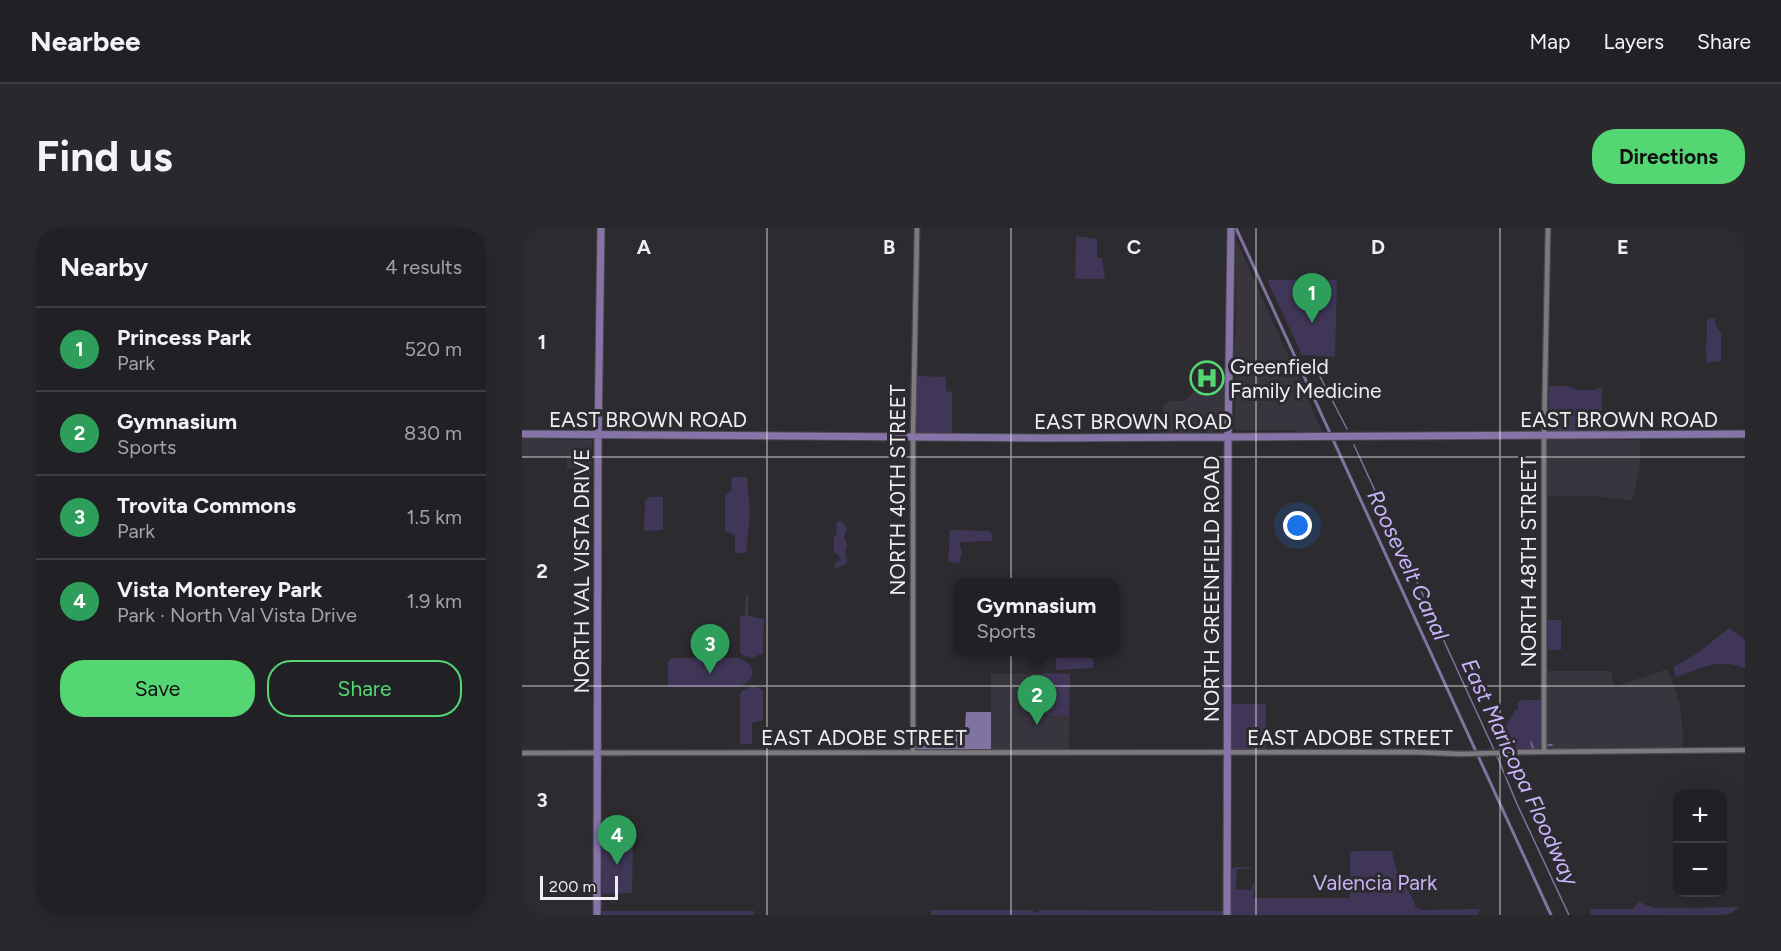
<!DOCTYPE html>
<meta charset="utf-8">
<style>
:root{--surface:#212024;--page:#29282c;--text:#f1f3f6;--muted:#a2a3a6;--line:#3e3e41;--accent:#54d672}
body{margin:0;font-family:Figtree,sans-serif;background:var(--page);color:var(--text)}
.controls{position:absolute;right:18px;bottom:18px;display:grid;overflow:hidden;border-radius:12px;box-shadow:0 6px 24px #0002}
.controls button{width:54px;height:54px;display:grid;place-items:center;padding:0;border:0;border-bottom:2px solid var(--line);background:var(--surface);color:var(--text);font:30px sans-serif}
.scale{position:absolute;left:18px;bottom:15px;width:78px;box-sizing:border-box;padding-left:6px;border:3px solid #eeedf0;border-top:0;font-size:16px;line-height:21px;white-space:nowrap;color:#eeedf0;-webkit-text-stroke:4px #2c2b30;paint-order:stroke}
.you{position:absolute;left:776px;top:298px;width:21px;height:21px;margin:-15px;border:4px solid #fff;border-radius:50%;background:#1a73e8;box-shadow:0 0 0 9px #1a73e833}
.badge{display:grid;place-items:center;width:39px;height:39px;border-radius:50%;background:var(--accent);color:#fff;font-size:20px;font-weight:700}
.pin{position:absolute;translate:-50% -50px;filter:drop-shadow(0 2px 3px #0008)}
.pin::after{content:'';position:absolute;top:32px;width:21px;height:18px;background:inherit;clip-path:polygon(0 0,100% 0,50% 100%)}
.popup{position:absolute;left:432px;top:350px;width:165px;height:78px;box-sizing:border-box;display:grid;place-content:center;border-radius:12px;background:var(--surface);filter:drop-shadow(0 2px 4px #0005);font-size:20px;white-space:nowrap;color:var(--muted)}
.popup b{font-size:22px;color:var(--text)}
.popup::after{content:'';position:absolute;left:50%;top:100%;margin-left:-12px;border:12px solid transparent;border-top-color:var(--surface)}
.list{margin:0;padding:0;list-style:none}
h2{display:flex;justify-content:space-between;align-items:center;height:78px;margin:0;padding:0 24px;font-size:26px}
h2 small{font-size:20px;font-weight:400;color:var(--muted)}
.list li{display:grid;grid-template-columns:39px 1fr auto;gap:18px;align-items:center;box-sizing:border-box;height:84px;padding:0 24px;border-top:2px solid var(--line)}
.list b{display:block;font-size:22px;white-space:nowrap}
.list p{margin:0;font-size:20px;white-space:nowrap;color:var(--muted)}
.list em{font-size:20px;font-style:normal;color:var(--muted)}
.actions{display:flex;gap:12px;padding:18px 24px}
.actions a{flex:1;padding:14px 0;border:2px solid var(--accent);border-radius:24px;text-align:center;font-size:21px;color:var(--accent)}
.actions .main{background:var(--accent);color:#111}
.map{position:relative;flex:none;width:1223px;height:687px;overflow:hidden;border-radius:24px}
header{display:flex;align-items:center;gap:36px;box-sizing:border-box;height:84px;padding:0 30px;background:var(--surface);border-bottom:2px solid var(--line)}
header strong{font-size:28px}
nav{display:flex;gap:33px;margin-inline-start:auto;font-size:21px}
.intro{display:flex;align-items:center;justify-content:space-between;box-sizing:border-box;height:144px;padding:0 36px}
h1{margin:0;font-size:42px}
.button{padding:15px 27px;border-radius:24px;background:var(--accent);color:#111;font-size:21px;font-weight:700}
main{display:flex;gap:36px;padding:0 36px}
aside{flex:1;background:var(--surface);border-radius:24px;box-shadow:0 6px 24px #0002}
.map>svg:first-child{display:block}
.built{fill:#38353f}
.green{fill:#403657}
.water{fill:#8073a0}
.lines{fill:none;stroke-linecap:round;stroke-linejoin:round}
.stream{stroke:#8073a0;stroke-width:1.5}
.canal{stroke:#8073a0;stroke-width:3}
.minor-casing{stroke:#49484c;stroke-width:7}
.major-casing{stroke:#49484c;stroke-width:9}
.minor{stroke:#7c7a80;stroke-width:4.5}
.major{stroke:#8673a8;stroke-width:7}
.grid{fill:none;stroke:#eeedf0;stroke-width:1.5;stroke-opacity:0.55}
.labels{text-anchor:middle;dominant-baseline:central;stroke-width:6;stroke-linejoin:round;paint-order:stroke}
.poi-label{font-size:21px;fill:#eeedf0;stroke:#2c2b30;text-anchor:start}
.street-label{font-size:21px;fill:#eeedf0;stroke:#2c2b30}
.park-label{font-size:21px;fill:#c7b2f8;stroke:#2c2b30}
.water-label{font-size:22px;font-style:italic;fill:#cab4fb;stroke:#2c2b30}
.grid-label{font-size:20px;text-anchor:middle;font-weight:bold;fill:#eeedf0;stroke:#2c2b30;stroke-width:6;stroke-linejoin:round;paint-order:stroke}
</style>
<header>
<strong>Nearbee</strong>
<nav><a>Map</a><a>Layers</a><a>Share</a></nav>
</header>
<div class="intro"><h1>Find us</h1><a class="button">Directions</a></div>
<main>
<aside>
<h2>Nearby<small>4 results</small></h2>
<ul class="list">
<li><span class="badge" style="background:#2e9e5b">1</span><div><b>Princess Park</b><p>Park</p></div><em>520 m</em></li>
<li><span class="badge" style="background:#2e9e5b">2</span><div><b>Gymnasium</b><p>Sports</p></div><em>830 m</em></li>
<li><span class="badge" style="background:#2e9e5b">3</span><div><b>Trovita Commons</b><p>Park</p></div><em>1.5 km</em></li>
<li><span class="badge" style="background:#2e9e5b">4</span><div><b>Vista Monterey Park</b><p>Park · North Val Vista Drive</p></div><em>1.9 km</em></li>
</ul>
<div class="actions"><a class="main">Save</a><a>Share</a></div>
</aside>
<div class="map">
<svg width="1223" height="687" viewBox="0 0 1223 687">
<rect width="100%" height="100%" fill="#2c2b30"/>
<path class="built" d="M713,14H715L801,205H782L769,202H715L712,200L714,150L712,126L714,101Z
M671,145L703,146L702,202L697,206L688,204L641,206V177L647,173H662L671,165Z
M0,211L70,212L69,271L54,272V240H45V229H0Z
M1030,211L1118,212V238L1110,273L1076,268H1025V215L1026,213Z
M1143,442L1146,443L1148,446L1158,478L1161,507L1160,519L1028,521L1025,519V443H1089L1091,456L1094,458Z
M469,446H548L547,522H469Z"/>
<path class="green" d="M554,8L575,11V30H580L583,51H553Z
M745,52H815L813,129L780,127Z
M1187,90L1193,91V97L1199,105V134L1191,133L1185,136L1183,116L1185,114V93Z
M395,148L424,149V163L430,164V205H397L395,203Z
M1027,158H1046L1055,162H1073L1080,159L1079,203H1028L1026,200Z
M210,249H225L228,285L224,325H213V308L209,305L203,304V268L209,263Z
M127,269H141V302L124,303L122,301L123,273Z
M318,292L325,300L322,309L325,317L323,324L325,332L324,336L315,340L313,339V335L319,332L315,326L312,325V308H314L315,305L314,295Z
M428,302L467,303L471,309L469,313L439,314L438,318L440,324L437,335L426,334Z
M224,366H226V388L242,391L241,425L230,430L220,427L218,424V389L223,387Z
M1026,392H1039V422H1026Z
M1207,400L1223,412V440C1195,430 1181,440 1154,449L1151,439L1176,425Z
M149,430H216C235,435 235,453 217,459H149L146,456V434Z
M534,430H570L572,435L570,440L534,442Z
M521,445L548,446L547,488H528L522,485V482H517V449H521Z
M232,457L241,463V492L230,495V516H218V466L220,463Z
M1000,472H1019V517L1016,521H993L983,499L993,482L996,481V474Z
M709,476H744V522H713L709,521Z
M79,597H105L106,612L111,615L110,665L82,666L80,664Z
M831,623H870L874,640L891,671L894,680L900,682L958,681L955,687H409V683L412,682H507L514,685L518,682L709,683L710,641L713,639L729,640L730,641H715L714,661L729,662L731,656L733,657L731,670H828V625Z
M1117,674L1132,680L1223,679V687H1069L1067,681H1111Z
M80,683H232V687H80Z"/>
<path class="water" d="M444,484H469V522H396L393,519L394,504L396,502L439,501L443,499Z"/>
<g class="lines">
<path class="stream" d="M790,133L825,201
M832,217L973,524
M1009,514L1011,520
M1024,517H1030
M975,528L995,576L1047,687"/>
<path class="canal" d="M714,0L1029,687"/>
<defs>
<path id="minor" d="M1022,523V208L1026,0
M0,525L889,524L940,526L1008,524L1223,522
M391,525V209L395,0"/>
<path id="major" d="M0,206L523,210L1223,206
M75,687L76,212L79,0
M705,687L706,209L709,0"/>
</defs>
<use href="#minor" class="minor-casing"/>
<use href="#major" class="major-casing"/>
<use href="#minor" class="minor"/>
<use href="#major" class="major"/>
</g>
<path class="grid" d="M245,0V687M489,0V687M734,0V687M978,0V687M0,229H1223M0,458H1223"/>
<defs>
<symbol id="hospital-ring" viewBox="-11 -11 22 22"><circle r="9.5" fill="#2c2b30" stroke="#54d672" stroke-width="1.5"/><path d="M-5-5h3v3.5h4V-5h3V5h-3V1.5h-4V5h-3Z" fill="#54d672"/></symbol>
</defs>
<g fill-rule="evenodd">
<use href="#hospital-ring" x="666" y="131" width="38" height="38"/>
</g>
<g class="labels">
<g class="poi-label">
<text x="708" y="138">Greenfield<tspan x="708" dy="24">Family Medicine</tspan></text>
</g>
<g class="street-label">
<text x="126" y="191">EAST BROWN ROAD</text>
<text x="1097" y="191">EAST BROWN ROAD</text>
<text x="611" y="193">EAST BROWN ROAD</text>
<text transform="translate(375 262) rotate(-90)">NORTH 40TH STREET</text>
<text transform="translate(1006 334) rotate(-90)">NORTH 48TH STREET</text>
<text transform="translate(59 343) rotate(-90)">NORTH VAL VISTA DRIVE</text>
<text transform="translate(689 361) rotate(-90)">NORTH GREENFIELD ROAD</text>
<text x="342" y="509">EAST ADOBE STREET</text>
<text x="828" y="509">EAST ADOBE STREET</text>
</g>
<g class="park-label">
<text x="853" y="654">Valencia Park</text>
</g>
<g class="water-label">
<text transform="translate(886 337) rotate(65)">Roosevelt Canal</text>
<text transform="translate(998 544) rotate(65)">East Maricopa Floodway</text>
</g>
</g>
<g class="grid-label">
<text x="122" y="26">A</text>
<text x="367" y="26">B</text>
<text x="612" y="26">C</text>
<text x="856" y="26">D</text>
<text x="1101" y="26">E</text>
<text x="20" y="121">1</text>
<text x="20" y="350">2</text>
<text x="20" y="579">3</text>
</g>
</svg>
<div class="controls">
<button>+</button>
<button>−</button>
</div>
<div class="scale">200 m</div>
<div class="you"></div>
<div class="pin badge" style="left:790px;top:95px;background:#2e9e5b">1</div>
<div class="pin badge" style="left:515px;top:497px;background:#2e9e5b">2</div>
<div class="popup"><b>Gymnasium</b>Sports</div>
<div class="pin badge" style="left:188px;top:446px;background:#2e9e5b">3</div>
<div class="pin badge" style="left:95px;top:637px;background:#2e9e5b">4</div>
</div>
</main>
